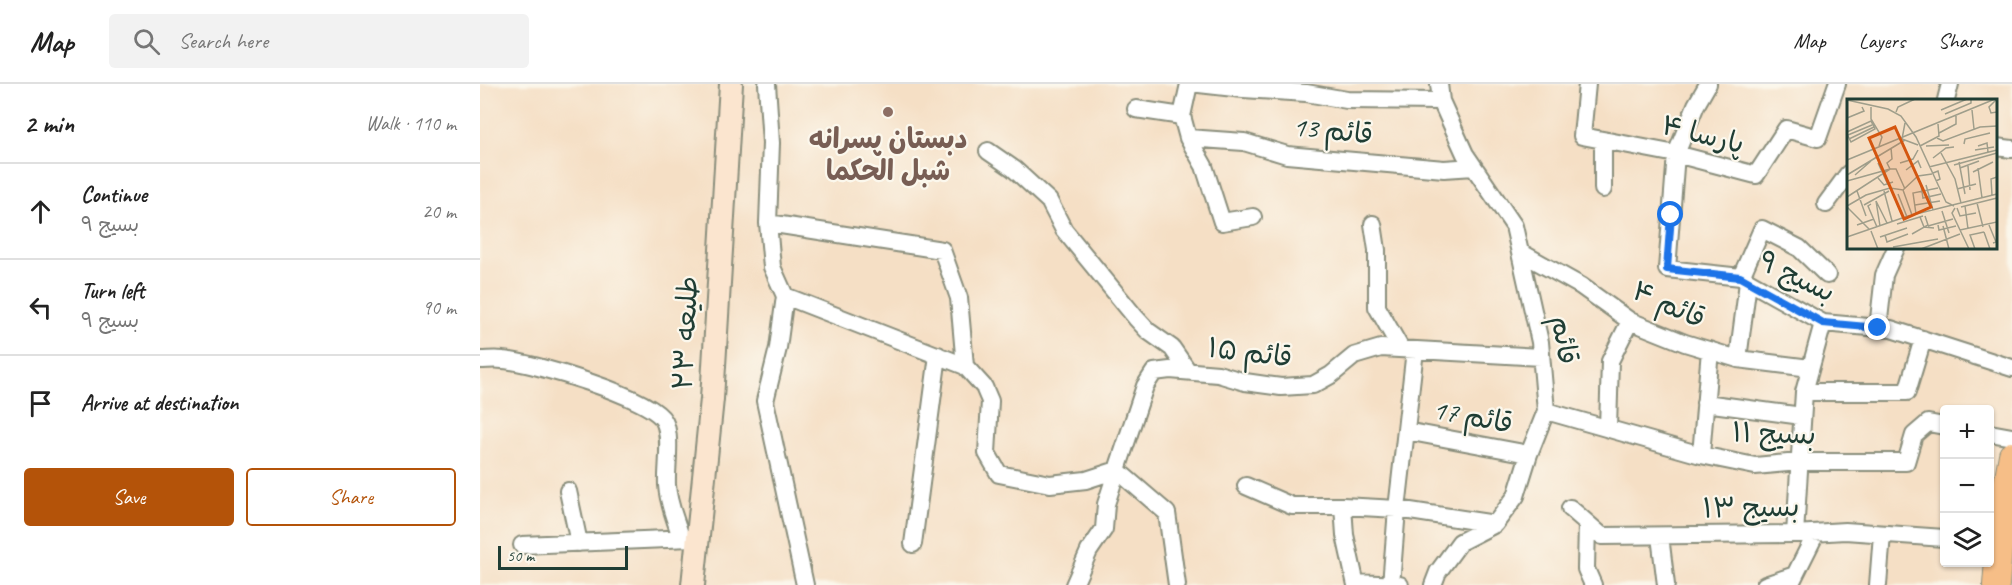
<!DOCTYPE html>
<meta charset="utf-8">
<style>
:root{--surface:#fff;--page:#f2f2f2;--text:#222;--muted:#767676;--line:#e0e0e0;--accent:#b45309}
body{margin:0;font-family:Caveat,"Playpen Sans Arabic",sans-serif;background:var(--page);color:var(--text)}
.controls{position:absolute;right:18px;bottom:18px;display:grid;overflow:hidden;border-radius:6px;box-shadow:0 2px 4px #0004}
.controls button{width:54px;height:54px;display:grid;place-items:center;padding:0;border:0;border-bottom:2px solid var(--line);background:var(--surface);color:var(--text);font:30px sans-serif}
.scale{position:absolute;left:18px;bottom:15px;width:130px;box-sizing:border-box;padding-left:6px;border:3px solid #1f3d34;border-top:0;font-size:16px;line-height:21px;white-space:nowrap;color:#1f3d34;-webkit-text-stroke:4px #fbf7ec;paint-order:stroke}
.stop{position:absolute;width:18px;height:18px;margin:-14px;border:4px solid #1a73e8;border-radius:50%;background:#fff}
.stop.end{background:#1a73e8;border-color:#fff;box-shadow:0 2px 6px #0008}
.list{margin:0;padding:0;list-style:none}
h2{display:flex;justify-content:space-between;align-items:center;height:78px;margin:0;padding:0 24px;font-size:26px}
h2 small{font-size:20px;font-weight:400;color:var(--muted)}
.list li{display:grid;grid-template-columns:39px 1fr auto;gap:18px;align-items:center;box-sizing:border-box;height:96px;padding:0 24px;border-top:2px solid var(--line)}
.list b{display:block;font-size:22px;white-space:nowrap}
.list p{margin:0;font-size:20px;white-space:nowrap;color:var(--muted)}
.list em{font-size:20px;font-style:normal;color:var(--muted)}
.actions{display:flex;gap:12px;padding:18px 24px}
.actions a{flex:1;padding:14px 0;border:2px solid var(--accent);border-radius:6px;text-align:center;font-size:21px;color:var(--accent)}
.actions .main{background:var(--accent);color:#fff}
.icon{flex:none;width:33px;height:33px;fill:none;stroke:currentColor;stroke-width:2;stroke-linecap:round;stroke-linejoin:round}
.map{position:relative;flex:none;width:1532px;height:501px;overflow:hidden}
header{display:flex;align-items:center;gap:36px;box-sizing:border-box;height:84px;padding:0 30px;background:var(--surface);border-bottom:2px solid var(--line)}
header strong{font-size:28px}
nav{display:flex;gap:33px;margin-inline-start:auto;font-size:21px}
.search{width:420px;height:54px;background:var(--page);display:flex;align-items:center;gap:15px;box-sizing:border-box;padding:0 21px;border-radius:6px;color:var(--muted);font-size:22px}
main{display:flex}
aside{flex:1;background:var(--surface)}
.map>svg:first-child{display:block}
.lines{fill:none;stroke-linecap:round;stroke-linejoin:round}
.street-casing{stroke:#8a8e7c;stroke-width:20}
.secondary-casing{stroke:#8a8e7c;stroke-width:26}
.primary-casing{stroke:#8a8e7c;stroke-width:28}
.street{stroke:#fff;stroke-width:16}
.secondary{stroke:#fbe5cf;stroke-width:22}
.primary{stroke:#f6be87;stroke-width:26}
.route{stroke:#1a73e8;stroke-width:8}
.education-dot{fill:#8d6e63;stroke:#fbf7ec;stroke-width:2}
.labels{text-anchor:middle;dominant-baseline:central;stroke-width:4.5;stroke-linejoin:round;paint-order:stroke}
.street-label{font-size:28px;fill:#1f3d34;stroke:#fbf7ec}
.education-label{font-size:28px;font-weight:bold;fill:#785e54;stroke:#fbf7ec}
.inset-road{fill:none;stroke:#9f9e8b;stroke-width:1.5}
.view{fill:#d45610;fill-opacity:0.15;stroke:#d45610;stroke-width:3}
.inset-edge{fill:none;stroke:#1f3d34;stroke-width:3}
</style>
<header>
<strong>Map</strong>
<div class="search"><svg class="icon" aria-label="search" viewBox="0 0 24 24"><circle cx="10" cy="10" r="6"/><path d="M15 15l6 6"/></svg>Search here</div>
<nav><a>Map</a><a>Layers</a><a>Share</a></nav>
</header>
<main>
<aside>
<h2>2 min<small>Walk · 110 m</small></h2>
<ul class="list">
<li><svg class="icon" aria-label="ahead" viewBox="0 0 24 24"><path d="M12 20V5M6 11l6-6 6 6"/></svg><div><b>Continue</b><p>بسیج ۹</p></div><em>20 m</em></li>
<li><svg class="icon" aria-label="left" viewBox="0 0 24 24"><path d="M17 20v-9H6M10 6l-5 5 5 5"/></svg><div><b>Turn left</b><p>بسیج ۹</p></div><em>90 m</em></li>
<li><svg class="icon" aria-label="arrive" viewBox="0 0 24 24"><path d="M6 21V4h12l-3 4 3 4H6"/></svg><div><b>Arrive at destination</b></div></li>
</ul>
<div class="actions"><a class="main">Save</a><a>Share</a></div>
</aside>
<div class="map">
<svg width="1532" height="501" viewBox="0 0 1532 501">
<rect width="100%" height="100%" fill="#fbf7ec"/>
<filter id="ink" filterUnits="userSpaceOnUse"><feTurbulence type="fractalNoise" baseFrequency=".0167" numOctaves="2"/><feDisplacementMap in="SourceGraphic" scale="12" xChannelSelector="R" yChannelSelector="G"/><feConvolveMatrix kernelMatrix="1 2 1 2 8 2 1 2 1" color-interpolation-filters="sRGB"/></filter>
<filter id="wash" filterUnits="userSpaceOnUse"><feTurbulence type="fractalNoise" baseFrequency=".008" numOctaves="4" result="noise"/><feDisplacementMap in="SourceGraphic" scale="24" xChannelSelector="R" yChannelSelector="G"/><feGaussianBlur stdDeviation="1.35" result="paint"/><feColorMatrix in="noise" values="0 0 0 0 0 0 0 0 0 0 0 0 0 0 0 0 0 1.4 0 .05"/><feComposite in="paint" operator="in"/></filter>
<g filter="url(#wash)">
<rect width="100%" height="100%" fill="#f5dfc5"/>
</g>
<g filter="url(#ink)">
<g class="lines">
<defs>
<path id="street" d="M287,0L291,59L288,139L292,183L305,212L298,264L285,317L325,501
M709,0L702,32L708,54L724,82L742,138L773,133
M719,0L763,5L826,9L867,16L961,17
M1107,0L1102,52L1196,70L1276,91L1306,45L1338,54L1357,0
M1228,0L1216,21L1196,70L1187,185L1261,193L1343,239L1411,245L1532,284
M1466,16L1470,0
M656,25L702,32
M708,54L764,58L807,71L964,85L994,83
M1516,63L1532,65
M508,67L534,85L569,117L584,146L656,234L668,247L692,264L708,287
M1123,105V56
M1346,120L1368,90
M288,139L462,166L479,214L485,282
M893,140L897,166V223L921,265
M1040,168L1101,202L1150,237L1205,259L1258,275L1330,284
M1261,193L1282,145L1319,164L1347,191
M305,212L485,282L504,303L510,317L507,369L519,390L570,400L606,396L637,386L626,420L624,445L609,467L594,501
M1398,244L1404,191L1416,164
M1258,275L1268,198
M0,276C8,276 15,275 23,276C51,278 172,313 184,337C192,352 186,384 187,401C188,420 196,436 201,454
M1324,308H1427L1443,255
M1225,319L1322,332
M1066,327L1221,371L1275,382L1319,378H1426L1434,351L1448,339L1464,342
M1128,344L1130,277L1150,237
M926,347L1049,370
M1510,349L1532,353
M1221,371L1230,266
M766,402L812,422H863L917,425L1015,440
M88,407L99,459
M863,422L865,451L876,501
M1090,424L1122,452L1315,450L1365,447L1464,454
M1107,439L1106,485L1113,501
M1315,450L1324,308L1343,239
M1180,452L1186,501
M433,460L458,271
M42,461L211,454
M876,499L920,501
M697,501L687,429L637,386L665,302L674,288L690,286L738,290L765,298L801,303L833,301L851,291L874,272L901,264L1061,273
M911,501L917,425L935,266
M953,501L958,488L980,458L1015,440L1036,412L1049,370L1066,327L1060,258L1034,142L985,70L961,17L959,0
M1285,501L1312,492
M1310,501L1336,449
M1398,501L1402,450"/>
<path id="secondary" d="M213,501L232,315L251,0"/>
<path id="primary" d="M1516,501L1522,426L1532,371"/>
</defs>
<use href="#street" class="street-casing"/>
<use href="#secondary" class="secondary-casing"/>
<use href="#primary" class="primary-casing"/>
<use href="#street" class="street"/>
<use href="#secondary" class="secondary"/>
<use href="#primary" class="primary"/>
</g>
</g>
<g class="lines" filter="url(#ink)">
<path class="route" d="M1191,131L1187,185L1260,193L1343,239L1398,244"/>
</g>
<circle class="education-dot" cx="408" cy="28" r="6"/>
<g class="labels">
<g class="street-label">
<text transform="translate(853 46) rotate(6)">قائم 13</text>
<text transform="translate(1223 50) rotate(14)">پارسا ۴</text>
<text transform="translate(1317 192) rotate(26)">بسیج ۹</text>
<text transform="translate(1189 220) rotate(24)">قائم ۴</text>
<text transform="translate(205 249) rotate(-87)">طلیعه ۲۳</text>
<text transform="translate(1085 256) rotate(81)">قائم</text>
<text transform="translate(770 268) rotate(7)">قائم ۱۵</text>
<text transform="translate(993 332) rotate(11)">قائم 17</text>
<text transform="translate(1294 349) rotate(2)">بسیج ۱۱</text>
<text transform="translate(1271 423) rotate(-1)">بسیج ۱۳</text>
</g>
<g class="education-label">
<text x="408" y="54">دبستان پسرانه<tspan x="408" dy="32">شبل الحکما</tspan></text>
</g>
</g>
<g transform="translate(1367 15)">
<rect width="150" height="150" fill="#f5dfc5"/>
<path class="inset-road" d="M0,1L41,10L54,17L69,38L99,103L107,107M149,1L142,8L144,14L150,13M24,8V20L35,38L32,47M94,11L120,0M125,11L127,30M49,13L51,8L68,0M98,15L124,4V0M0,19L17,12L15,8M58,24L55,40L71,46M0,33L24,22L28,30L4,43L0,35M92,34L109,25V17M1,36L25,26M90,39L96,42L133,28L150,27M2,40L27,28M117,45L118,40L143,34M73,47L92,37L91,25M79,47L102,46M131,47L140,44L141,53M128,51L147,48M94,54L108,80L114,104M86,59L99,49L107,48M0,61L148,0M112,63L118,95M31,64L41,86M53,64L66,60L71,51M107,66L150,54M121,67L123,91M82,68L150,51M113,69L132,62M131,69L135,99M59,71L71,62L74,69M126,73L146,63M86,74L91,72L93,80L89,82M0,76L58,41M8,76L24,62M31,79L37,86L46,83M0,82L43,70L40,64L45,60L44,49M74,86L76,99L94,95M79,86L86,111M110,90L129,85M56,91L65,116M10,92L19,117M37,92L45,122M51,95L60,118M145,96L144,80L150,78M0,98L43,70H49L58,90M29,102L40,124M29,102L33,127M130,104L136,128M24,105L21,107L30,128M17,106L42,92M68,106L93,102M0,107L19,96L43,89L56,91L71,77L85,75M118,107L121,130M0,108L22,130M114,108L150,99M108,109L105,114L122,150M110,109L113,117L129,114M95,112L102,134M69,115L66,94L91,89M73,118L77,128L87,129M50,125L76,117M10,126L27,120M91,126L92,131L109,127M142,126L149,143L146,144M81,127L106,120M96,127L102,150M113,131L150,123V108M24,132L31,150H35M137,133L143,150M65,135L81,126L78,117M38,136L40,143L61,135M0,138L61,117L150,95M33,138L60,129M46,148L91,140M74,150L113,135M128,150L123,136L137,133"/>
<path class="view" d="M48,28L84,108L57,120L22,39Z"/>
<rect width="150" height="150" class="inset-edge"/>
</g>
</svg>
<div class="controls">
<button>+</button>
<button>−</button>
<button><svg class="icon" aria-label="layers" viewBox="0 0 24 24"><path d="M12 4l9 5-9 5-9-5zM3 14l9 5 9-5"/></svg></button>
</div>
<div class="scale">50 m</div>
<div class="stop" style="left:1191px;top:131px"></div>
<div class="stop end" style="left:1398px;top:244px"></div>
</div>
</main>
